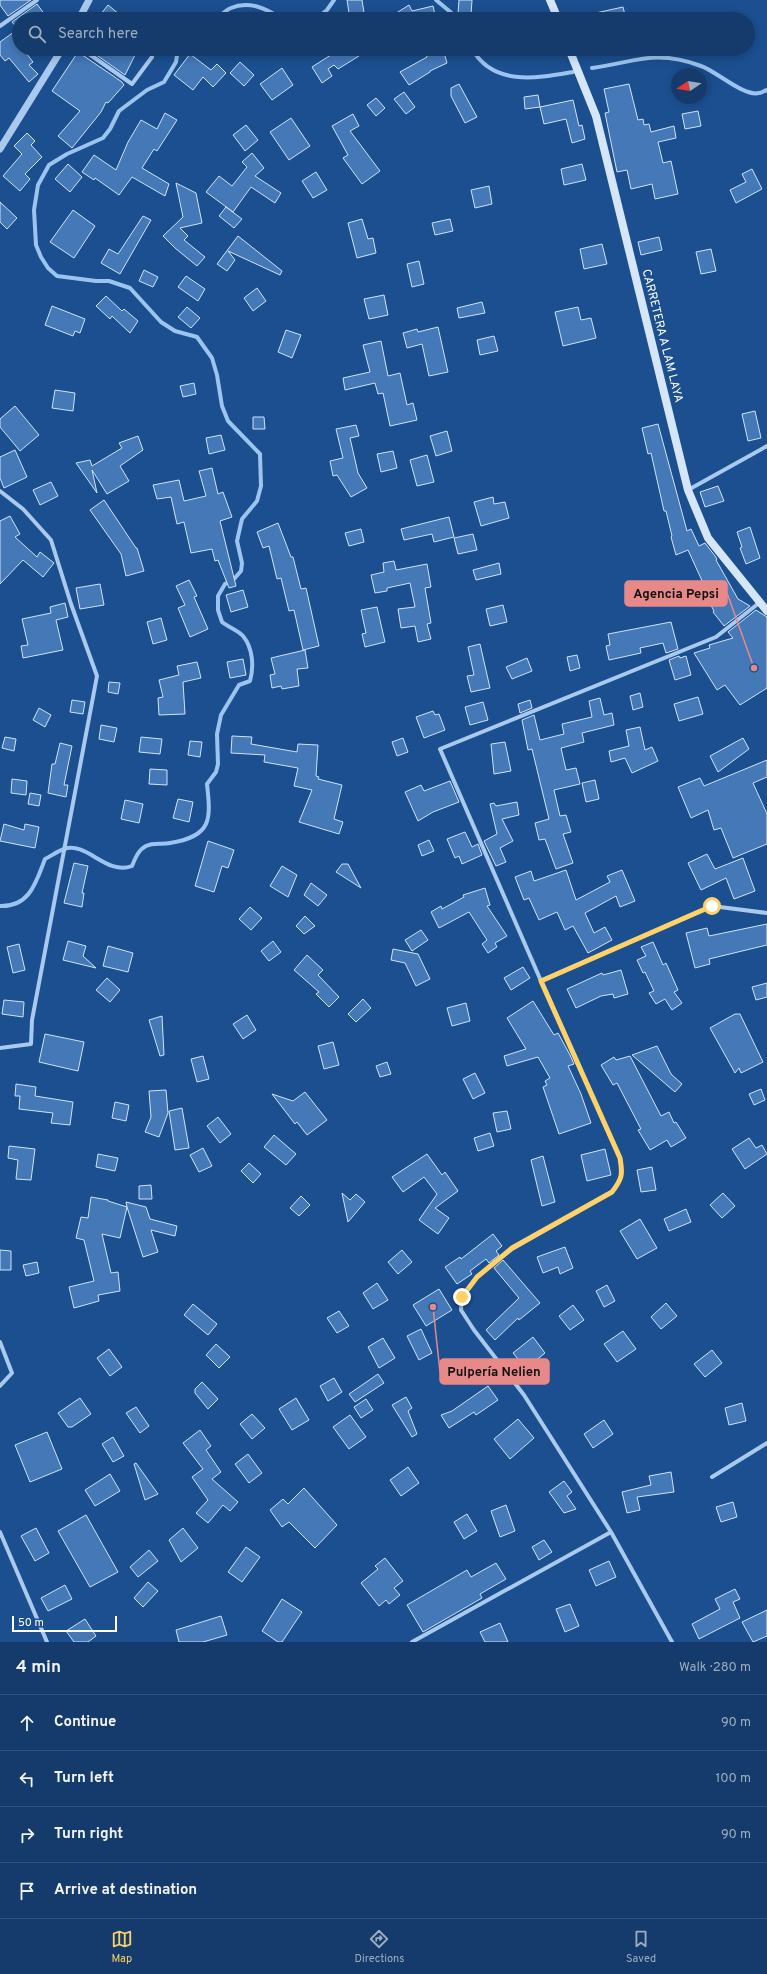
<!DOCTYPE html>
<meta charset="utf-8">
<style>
:root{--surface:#143b6b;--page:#214673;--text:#f1f3f6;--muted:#9dadc1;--line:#33557e;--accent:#ffd166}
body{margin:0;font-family:Overpass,sans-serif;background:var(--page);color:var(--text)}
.compass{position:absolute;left:671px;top:68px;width:36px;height:36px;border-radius:50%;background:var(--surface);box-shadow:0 2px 10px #0003;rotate:258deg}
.scale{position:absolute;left:12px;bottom:10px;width:105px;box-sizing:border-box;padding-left:4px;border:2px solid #fff;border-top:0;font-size:11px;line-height:14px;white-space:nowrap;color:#fff;-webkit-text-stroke:3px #1b4f8f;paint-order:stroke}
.stop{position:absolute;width:12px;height:12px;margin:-9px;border:3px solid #ffd166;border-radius:50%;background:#fff}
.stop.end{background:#ffd166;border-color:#fff;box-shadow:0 1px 4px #0008}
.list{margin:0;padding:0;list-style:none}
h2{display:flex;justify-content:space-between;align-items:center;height:52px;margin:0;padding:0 16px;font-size:17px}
h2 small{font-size:13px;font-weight:400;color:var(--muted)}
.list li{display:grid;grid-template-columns:26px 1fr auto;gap:12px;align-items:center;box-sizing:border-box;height:56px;padding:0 16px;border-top:1px solid var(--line)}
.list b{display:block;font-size:15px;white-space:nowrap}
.list em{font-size:13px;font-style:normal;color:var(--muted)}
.icon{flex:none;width:22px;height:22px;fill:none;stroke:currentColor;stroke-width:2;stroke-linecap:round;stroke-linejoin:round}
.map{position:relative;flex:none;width:767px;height:1642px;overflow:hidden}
.search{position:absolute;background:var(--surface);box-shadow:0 2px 10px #0003;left:12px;right:12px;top:12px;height:44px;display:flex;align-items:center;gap:10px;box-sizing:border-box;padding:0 14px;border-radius:22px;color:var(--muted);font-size:15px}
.sheet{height:276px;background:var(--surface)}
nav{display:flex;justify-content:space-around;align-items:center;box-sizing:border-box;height:56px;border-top:1px solid var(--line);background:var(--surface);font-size:11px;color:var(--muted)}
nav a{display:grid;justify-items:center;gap:2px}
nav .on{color:var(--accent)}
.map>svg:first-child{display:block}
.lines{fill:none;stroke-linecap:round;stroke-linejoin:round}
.stream{stroke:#9cc4f0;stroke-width:4}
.building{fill:#4478b7;stroke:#cfe3fa}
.minor{stroke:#a9c9ee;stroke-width:4}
.tertiary{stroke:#a9c9ee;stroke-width:7}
.secondary{stroke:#d6e6fa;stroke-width:8}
.route{stroke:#ffd166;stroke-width:5}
.labels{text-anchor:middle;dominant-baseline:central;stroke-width:4;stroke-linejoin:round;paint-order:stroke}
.street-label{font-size:12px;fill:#fff;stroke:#1b4f8f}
.leader{fill:none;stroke:#e88989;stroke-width:1.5}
.callout-dot{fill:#e88989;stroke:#1b4f8f;stroke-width:1.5}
.callout{fill:#e88989;stroke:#e88989;stroke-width:1.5}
.callout-label{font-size:13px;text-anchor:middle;font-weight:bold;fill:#111}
</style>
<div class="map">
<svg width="767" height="1642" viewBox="0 0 767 1642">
<rect width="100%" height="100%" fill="#1b4f8f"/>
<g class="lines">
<path class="stream" d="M436,0L454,15L456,19
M216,19C221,15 226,10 231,8C249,0 267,9 282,19
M316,19L327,10L334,0
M472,49C494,87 538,78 573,72
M592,68C636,62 655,49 701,66C716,71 744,97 759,93C761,93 764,91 767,90
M0,906C30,907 36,882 45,859C51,856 58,851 64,849C87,841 106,876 132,866C135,859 138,850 146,846C154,842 162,845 170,843C212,836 211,820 207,784L216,772L218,764L217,734L221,715L239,685L250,681C254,667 253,648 243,636C238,630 228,627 222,622L218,610V596L225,584L234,579L241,571L242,563L237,541L242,519L257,501L261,486L260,454L228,421L222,406L217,375L212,358L197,337L175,331L161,322L130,288L109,281H96L57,276L48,268L41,257L36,245L34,210L38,185L49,165L67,154L103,138L110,129L119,111L147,90L164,82L176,62L178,49"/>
</g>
<path class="building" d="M0,0H31L8,16L0,5Z
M347,0H362L365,19H350Z
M459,0H472L471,15L458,14Z
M37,4L48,19H19V49H23L33,62L29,65L38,74L29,82L9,58L5,61L0,55V42L18,29L12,22Z
M108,5L125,19H97Z
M409,5L412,11L433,6L436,19H387Z
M623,7L626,19H591V14Z
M88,49H138L125,75Z
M331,49H354L359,56L338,69L334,65L328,69L332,76L322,83L312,67L334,53Z
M432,49H443L447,63L430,71V72L409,85L400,72L427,57L425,52Z
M78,52L122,82L124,85L108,103L106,102L101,112L72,148L58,136L80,111L52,91Z
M190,54L211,70L217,64L226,73L213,87L203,77L193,90L174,75Z
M240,62L254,75L244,86L230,73Z
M282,68L293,85L272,100L260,84Z
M459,84L477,117L465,123L451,96V88Z
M629,84L638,120L643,119L644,125L649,124L651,132L674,126L676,138L658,142L663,163L671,161L678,194L655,199L652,184L631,189L627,170L617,172L605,113L609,112L604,89Z
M404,92L415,107L406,114L394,99Z
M538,95L540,107L525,109L524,97Z
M376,98L385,108L376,116L367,105Z
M573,100L579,126L582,125L585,139L572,143L566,119L544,124L540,107Z
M698,111L701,126L685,129L682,114Z
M165,113L177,120L157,151L154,149L142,168L169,184L165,196L132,177L119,195L95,178L94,180L82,172L94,155L116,170L128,142L141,120L157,129Z
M353,114L359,126L350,131L380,171L362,184L343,158L348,155L332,126Z
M291,118L310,146L289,160L270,132Z
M246,125L258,140L245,151L233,135Z
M27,133L35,141L31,145L42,157L25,174L30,179L20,191L3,176L22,154L14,146Z
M252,153L264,168L255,176L281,193L275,203L251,187L233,212L206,192L219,176L232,186L247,167L242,162Z
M68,164L82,177L70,192L55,179Z
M582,164L586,180L564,185L561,169Z
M752,169L762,189L736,203L730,190L746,182L742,174Z
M316,172L327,190L313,198L302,181Z
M176,183L196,193L202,223L180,228L188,236L184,240L205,257L197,266L175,248L163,236L183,217Z
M489,186L492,204L475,208L471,190Z
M0,202L17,218L7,229L0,222Z
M226,207L242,219L234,228L219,216Z
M73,210L95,226L74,258L50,242Z
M143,216L151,220L120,274L101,263L109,249L118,254Z
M362,219L368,239L373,238L376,253L357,258L348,223Z
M450,219L453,231L435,235L432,223Z
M238,236L282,271L280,275L228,251L235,260L227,271L217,264Z
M659,237L662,250L641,255L638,242Z
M602,244L607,264L584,269L580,249Z
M711,249L716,271L701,274L696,252Z
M419,261L424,284L412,287L407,264Z
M144,270L158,277L153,287L139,281Z
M186,276L205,289L198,301L178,287Z
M257,288L266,301L253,311L244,298Z
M384,295L388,315L369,319L364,299Z
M106,296L122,311L124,309L138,321L130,333L112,316L110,319L96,306Z
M482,302L485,313L459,318L457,308Z
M52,306L85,319L80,333L75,331L73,336L45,325Z
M187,307L200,318L191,328L178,317Z
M578,307L581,320L591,318L596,338L563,346L555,312Z
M438,327L448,372L429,376L422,344L407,348L403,333L417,329L418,332Z
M286,330L301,335L292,358L278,352Z
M494,336L498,351L480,355L477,340Z
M381,341L388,376L400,373L407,405L413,403L417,420L390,426L383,393L378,394L375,383L345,390L343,378L370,372L363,345Z
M194,383L196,394L183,397L180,386Z
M55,390L75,393L73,411L52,408Z
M15,406L39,435L20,451L0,427V419Z
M755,411L761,438L748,441L742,414Z
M253,417H264L265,429H253Z
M658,424L687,531L691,529L699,546L705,543L715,556L717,559L716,560L738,599L750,606L724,626L713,612L714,611L701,587L704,585L688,550L676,555L671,537L672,536L666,511H664L651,453L648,454L642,428Z
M356,425L359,436L350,438L358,473L367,488L351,497L337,475L333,476L330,461L343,458L336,429Z
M447,431L452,451L436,456L430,436Z
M221,435L225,450L209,454L206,438Z
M138,436L143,450L120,466L129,481L107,494L92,470L97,493L76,463L90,460L92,466L122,448L119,443Z
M15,450L27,477L4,488L0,478V457Z
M393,451L397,468L381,472L377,454Z
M427,455L434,482L417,486L410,460Z
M212,468L218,494L223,492L232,517L220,521L236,586L229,588L218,560L215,561L212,549L191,553L184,522L177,524L171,497L157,499L153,485L179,480L184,501L206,496L199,471Z
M51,482L58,496L40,505L33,490Z
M718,486L724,501L705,507L700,492Z
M493,497L494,504L505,502L509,518L481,526L474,502Z
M104,500L136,548H137L144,571L126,576L121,554L90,510Z
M10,516L20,534L15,537L37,557L40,552L54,563L43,577L23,560L0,584V521Z
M449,517L454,537L434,542L432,534L404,540L401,529Z
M278,523L291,557H293L301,589L306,588L319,646L303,650L294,610L289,611L281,578L277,579L269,546L263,548L257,532Z
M750,527L760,558L746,564L740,548L742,547L737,532Z
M361,529L364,542L349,546L345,533Z
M473,534L477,550L458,554L454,538Z
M394,561L396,570L427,564L431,587L425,588L431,623L427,624L431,639L418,642L415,626L401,628L398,609L415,607L410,583L387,588V591L375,593L371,575L384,572L383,563Z
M499,563L501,574L476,580L473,570Z
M189,580L197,596L194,597L208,629L190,637L178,608L185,605L176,586Z
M100,584L104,605L80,609L76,588Z
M243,590L248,607L231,612L226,595Z
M65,603L68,617L56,620L63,650L23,658L21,646L28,645L22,619L51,613L50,607Z
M503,605L507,622L490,626L486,609Z
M377,607L385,642L365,647L362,634L366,633L361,610Z
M756,610L767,617V688L740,705L725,685L717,690L694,653L710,648L709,645L733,638L728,632Z
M161,618L167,640L153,644L147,622Z
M671,622L678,649L666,653L663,643L640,648L641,653L609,660L606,646L610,645L608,634Z
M480,644L490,688L471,692L467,676L474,675L468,647Z
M305,650L308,668L297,669L299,686L282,689L281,686L272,688L270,675L275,674L271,658Z
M577,655L580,668L570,671L567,657Z
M679,656L680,658L686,656L691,675L675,680L669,660Z
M527,658L532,671L512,679L506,667Z
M243,659L246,675L230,678L227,662Z
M197,662L201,678L183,682L185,714L159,715L158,698L163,697L159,680L179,675L177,666Z
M109,682L120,683L118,694L108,692Z
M640,693L643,707L633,710L630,696Z
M698,697L703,714L679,721L674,704Z
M600,698L604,715L612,713L614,725L582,733L584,742L561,748L566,770L576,768L580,784L554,790L560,816L566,815L571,832L563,834L573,863L556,869L545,839L539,840L535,823L549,819L532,749L528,750L522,720L534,715L540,740L564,734L562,724L592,717L589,701Z
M72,700L85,702L83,714L70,712Z
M530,700L532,708L520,713L518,704Z
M483,702L488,720L470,725L465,707Z
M39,708L51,715L45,727L33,720Z
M433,711L435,715L439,714L445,730L424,738L416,717Z
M101,725L117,728L114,742L99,739Z
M640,727L645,750L652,747L658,761L632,773L625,758L611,762L609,751L629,746L626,730Z
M232,736L252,737L251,744L297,752L298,744L318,745L316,776L319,777L318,779L342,785L334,819L343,822L339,834L299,822L312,790L294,786L298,768L264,762L265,755L231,753Z
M5,737L16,739L14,751L2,748Z
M141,737L162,739L160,754L139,752Z
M403,738L408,752L397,756L392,742Z
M743,738L749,749L718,772L710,756Z
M190,741L202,742L200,757L188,755Z
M505,742L511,771L494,774L491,744Z
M60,743L72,746L64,785H68L66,797L48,793L52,764H55Z
M767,760V777L753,783L767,814V844L733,858L721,828L714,830L708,810L691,818L678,787L700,778L704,786Z
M150,769L167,770V785L149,784Z
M12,779L27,781L26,795L11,793Z
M595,780L599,799L586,802L582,783Z
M450,781L459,802L433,812L418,821L405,792L421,785L424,791Z
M30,793L41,795L39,806L28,804Z
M178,799L193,802L189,822L173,818Z
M125,800L143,804L139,823L121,819Z
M517,802L519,815L502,819L513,841L500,848L506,862L496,866L484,841L497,834L490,804L494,803L496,806Z
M4,824L24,830L25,824L39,827L35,848L0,841Z
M465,832L472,847L478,844L482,855L462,864L459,856L455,858L447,839Z
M429,840L434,851L422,856L418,845Z
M208,841L234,850L228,868L222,866L214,892L195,886Z
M707,854L715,869L743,858L755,891L734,899L726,878L701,890L688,863Z
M74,863L88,866L82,893H84L82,907L64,903Z
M342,864H348L361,888L336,872Z
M282,866L297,875L288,897L270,886Z
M566,870L576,900L610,882L607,876L622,870L635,901L620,907L616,896L585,913L594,933L605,927L612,940L588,953L573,926L565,930L557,912L539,920L529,898L524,900L515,877L531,871L534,881Z
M311,883L327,895L318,906L304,895Z
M485,888L490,905L487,906L507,936L495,943L497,947L488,953L482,944L487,940L469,912L439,928L431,912L441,906L442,909L464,897L463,895Z
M250,907L262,918L251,930L239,919Z
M305,916L315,926L304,934L296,926Z
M767,924V945L709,959L710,964L695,968L686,933L707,928L709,936Z
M421,930L428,940L412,951L405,940Z
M68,941L86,946L83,956L96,968L63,960Z
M273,941L281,952L269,961L261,951Z
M653,942L663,965L666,963L678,990L674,992L682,1003L672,1010L665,999L656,1004L649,993L654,991L645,972L643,973L637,960L646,956L641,947Z
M19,944L25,970L13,973L7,947Z
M108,946L133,953L128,972L103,966Z
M393,949L418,954L430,979L416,986L405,963L391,960Z
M307,955L323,970L318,975L339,997L329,1007L316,994L319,992L294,970Z
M523,967L530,978L511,990L504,978Z
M621,970L628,994L614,998L613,994L601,996L576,1008L567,989L602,973L603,975Z
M107,978L120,990L110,1002L96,990Z
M767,983V997L756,1000L752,987Z
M363,999L371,1008L356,1022L348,1014Z
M4,1000L24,1002L23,1017L2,1014Z
M533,1001L554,1035L558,1033L570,1055L574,1064L568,1066L581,1094L591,1123L559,1134L543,1087L547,1085L545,1081L550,1078L538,1057L507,1066L504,1056L526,1049L507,1018Z
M466,1003L470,1021L452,1026L447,1008Z
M735,1014H740L763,1062L741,1073L739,1068L735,1073L710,1028Z
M247,1015L256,1030L243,1039L233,1024Z
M162,1016L164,1055L160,1056L149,1020Z
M45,1034L84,1042L78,1071L39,1062Z
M333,1042L339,1065L324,1069L318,1046Z
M657,1046L671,1074L682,1084L675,1092L632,1055Z
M203,1056L209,1079L197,1082L191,1059Z
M630,1056L661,1116L669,1112L674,1123L676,1122L686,1138L671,1147L667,1140L650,1150L638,1130L641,1129L617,1083L613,1085L601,1065L614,1057L616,1060Z
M387,1062L391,1074L380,1077L376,1066Z
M475,1073L485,1093L473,1099L463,1079Z
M16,1084L36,1087L35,1096L73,1102L70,1125L51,1123L53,1113L19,1109L20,1096H15Z
M761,1089L765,1100L754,1105L749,1094Z
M166,1090L168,1113L159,1137L145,1132L151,1117L149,1091Z
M305,1092L327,1120L307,1135L297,1122L295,1124L272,1094L293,1101Z
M115,1102L129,1105L126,1121L112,1118Z
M182,1108L189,1148L175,1150L169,1111Z
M507,1111L511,1129L497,1132L493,1113Z
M218,1117L231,1134L220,1143L207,1126Z
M490,1133L494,1146L478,1151L474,1138Z
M274,1135L296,1154L286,1165L264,1147Z
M749,1138L756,1148L762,1145L767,1154L745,1169L732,1149Z
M9,1146L35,1149L31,1180L16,1179L18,1160L8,1158Z
M203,1148L212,1166L199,1172L190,1155Z
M605,1149L611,1175L587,1181L581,1155Z
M98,1154L118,1158L115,1171L96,1167Z
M427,1154L442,1175L445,1172L458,1191L435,1208L449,1218L438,1234L419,1220L437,1194L424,1177L403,1192L392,1177Z
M543,1156L555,1202L542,1206L531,1160Z
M249,1163L261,1174L253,1183L241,1171Z
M652,1167L656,1190L641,1192L637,1170Z
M151,1185L152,1199H139V1186Z
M342,1193L350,1200L356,1194L365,1202L348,1222Z
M723,1193L735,1206L722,1218L710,1205Z
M301,1196L310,1205L299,1216L290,1208Z
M91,1197L108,1200V1201L127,1207L126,1202L146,1207L150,1219L177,1226L175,1236L151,1230L158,1252L143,1257L127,1207L120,1238L102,1234L111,1273L118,1272L120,1291L98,1295L99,1301L74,1308L69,1287L94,1281L84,1240L76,1238L81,1217L88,1218Z
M686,1209L691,1222L669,1231L664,1219Z
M640,1219L657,1248L637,1259L620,1231Z
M493,1234L502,1246L496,1251L499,1255L489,1263L486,1259L470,1271L472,1274L457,1284L445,1267L460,1257L461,1259Z
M565,1247L573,1268L560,1274L558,1267L543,1273L537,1257Z
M0,1250L11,1251V1270H0Z
M402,1250L412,1262L398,1274L388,1262Z
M503,1260L540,1303L519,1320L518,1318L495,1340L486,1330L519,1298L494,1268Z
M37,1262L39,1273L26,1276L23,1265Z
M377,1283L388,1300L373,1309L363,1293Z
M607,1285L615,1301L604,1307L596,1291Z
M439,1289L452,1310L426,1326L413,1305Z
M666,1303L677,1316L661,1329L651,1317Z
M193,1304L217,1324L208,1335L184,1315Z
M573,1305L584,1320L570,1330L559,1316Z
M339,1311L349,1326L337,1333L327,1318Z
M421,1329L432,1353L419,1360L407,1336Z
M623,1331L636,1349L617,1362L604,1344Z
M533,1337L545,1353L519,1374L512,1364L518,1359L513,1353Z
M383,1338L395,1358L379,1368L368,1347Z
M216,1344L230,1357L219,1368L206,1355Z
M109,1349L122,1367L110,1376L97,1358Z
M712,1350L722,1363L705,1377L694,1364Z
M378,1374L384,1383L355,1402L349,1394Z
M334,1378L342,1392L328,1401L320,1386Z
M202,1382L218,1399L208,1409L195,1393V1389Z
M488,1386L498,1400L476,1415L474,1412L449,1428L441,1415L452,1411Z
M406,1397L412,1408L408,1411L417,1434L412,1437L392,1405Z
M80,1398L91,1414L72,1427H68L58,1413Z
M296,1398L309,1420L292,1430L279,1409Z
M366,1399L373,1410L361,1418L354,1407Z
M742,1403L746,1421L729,1425L725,1408Z
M136,1407L149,1426L140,1433L126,1413Z
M252,1414L265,1428L252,1439L240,1424Z
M350,1415L366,1437L349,1449L333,1427Z
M518,1419L534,1438L510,1459L494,1439Z
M604,1420L613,1434L593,1448L584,1434Z
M200,1430L211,1446L206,1450L221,1472L212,1479L238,1502L230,1511L223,1505L208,1523L196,1513L208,1500L192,1477L203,1469L183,1443Z
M47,1432L62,1469L30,1482L15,1445Z
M113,1437L124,1456L113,1462L102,1444Z
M248,1454L262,1473L249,1483L235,1464Z
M136,1463L158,1494L145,1500L134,1464Z
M408,1467L419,1483L401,1496L390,1480Z
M671,1472L674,1492L637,1497L640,1510L627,1513L622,1492L651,1485L649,1476Z
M110,1474L120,1491L95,1506L85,1490Z
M564,1481L572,1492L567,1496L576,1509L564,1513L549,1492Z
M304,1488L337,1525L315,1548L289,1522L282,1527L270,1510L283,1499L288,1504Z
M733,1502L737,1517L721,1522L716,1507Z
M506,1505L515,1531L500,1537L491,1511Z
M467,1514L477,1531L464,1539L454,1522Z
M86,1515L118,1572L90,1587L58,1531Z
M36,1528L49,1553L35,1561L21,1536Z
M183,1528L198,1548L181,1562L169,1540Z
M544,1540L552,1552L539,1560L532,1547Z
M246,1547L260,1557L242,1582L228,1572Z
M149,1550L158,1561L138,1577L130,1567Z
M385,1558L403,1581L394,1588L400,1595L389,1604L386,1600L379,1606L361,1583L378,1569L375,1566Z
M609,1561L616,1577L596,1586L589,1570Z
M496,1563L506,1579L480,1594L482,1598L423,1632L407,1605L467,1570L471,1577Z
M148,1582L158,1591L143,1607L134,1598Z
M65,1585L72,1599L48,1611L41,1598Z
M735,1589L740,1599L733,1602L740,1618L699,1639L692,1624L720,1609L715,1599Z
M282,1599L302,1612L282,1642H278L262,1631Z
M570,1604L579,1626L565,1632L556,1609Z
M767,1610V1636L753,1642L742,1622Z
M221,1616L227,1635L203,1642H179L176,1630Z
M85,1619L96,1636L88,1642H74L66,1631Z
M500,1623L508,1642H485L480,1632Z"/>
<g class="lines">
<path class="minor" d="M0,26L37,0
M82,49L132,84L152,57
M688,490L767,446
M0,491L23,509L51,540L71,604L97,676L32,1020L31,1044L0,1048
M541,981L440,749L716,637L759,603
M0,1342L12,1373L0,1386
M712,1477L767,1443
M0,1532L47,1642
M412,1642L611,1532
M672,1642L611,1532L524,1395L474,1330L461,1310L462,1297L477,1277L494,1263L512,1249L612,1192C622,1179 623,1175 620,1158L541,981L712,906L767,913"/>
<path class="tertiary" d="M79,19L89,0
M0,149L62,49"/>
<path class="secondary" d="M550,0L558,19
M569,49L596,116L688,490L708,538L767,611"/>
</g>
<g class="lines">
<path class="route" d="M462,1297L477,1277L512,1248L612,1192C622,1179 623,1175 620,1158L541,981L712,906"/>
</g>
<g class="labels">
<g class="street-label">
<text transform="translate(662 336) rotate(76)">CARRETERA A LAM LAYA</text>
</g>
</g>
<path class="leader" d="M754 668L727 593M433 1307L440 1372"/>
<g class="callout-dot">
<circle cx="754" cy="668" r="4"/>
<circle cx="433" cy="1307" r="4"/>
</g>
<g class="callout">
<rect x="625" y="581" width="102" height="25" rx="4"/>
<rect x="440" y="1359" width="109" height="25" rx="4"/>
</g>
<g class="callout-label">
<text x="676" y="598">Agencia Pepsi</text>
<text x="494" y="1376">Pulpería Nelien</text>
</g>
</svg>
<svg class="compass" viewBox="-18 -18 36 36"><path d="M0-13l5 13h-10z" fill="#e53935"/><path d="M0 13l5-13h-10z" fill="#9dadc1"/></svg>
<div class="scale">50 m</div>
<div class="stop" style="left:712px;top:906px"></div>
<div class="stop end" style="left:462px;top:1297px"></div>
<div class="search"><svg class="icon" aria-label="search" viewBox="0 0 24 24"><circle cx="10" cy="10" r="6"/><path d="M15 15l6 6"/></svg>Search here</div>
</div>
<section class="sheet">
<h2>4 min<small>Walk · 280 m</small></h2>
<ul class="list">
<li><svg class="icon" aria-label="ahead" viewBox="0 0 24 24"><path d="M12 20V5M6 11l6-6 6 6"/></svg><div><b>Continue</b></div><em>90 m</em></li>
<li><svg class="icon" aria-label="left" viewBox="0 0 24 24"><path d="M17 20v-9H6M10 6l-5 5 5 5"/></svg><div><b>Turn left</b></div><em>100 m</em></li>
<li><svg class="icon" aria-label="right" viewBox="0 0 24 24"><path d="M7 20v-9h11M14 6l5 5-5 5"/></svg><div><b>Turn right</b></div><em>90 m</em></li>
<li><svg class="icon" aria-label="arrive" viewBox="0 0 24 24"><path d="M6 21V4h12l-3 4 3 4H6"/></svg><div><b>Arrive at destination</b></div></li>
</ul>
</section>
<nav>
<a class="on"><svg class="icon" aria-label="map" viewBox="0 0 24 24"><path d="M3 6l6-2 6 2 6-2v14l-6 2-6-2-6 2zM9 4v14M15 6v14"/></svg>Map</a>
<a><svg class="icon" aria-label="directions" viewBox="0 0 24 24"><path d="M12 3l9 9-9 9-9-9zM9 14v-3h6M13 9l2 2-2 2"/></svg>Directions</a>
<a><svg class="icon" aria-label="saved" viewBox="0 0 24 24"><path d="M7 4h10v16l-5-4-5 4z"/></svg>Saved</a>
</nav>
